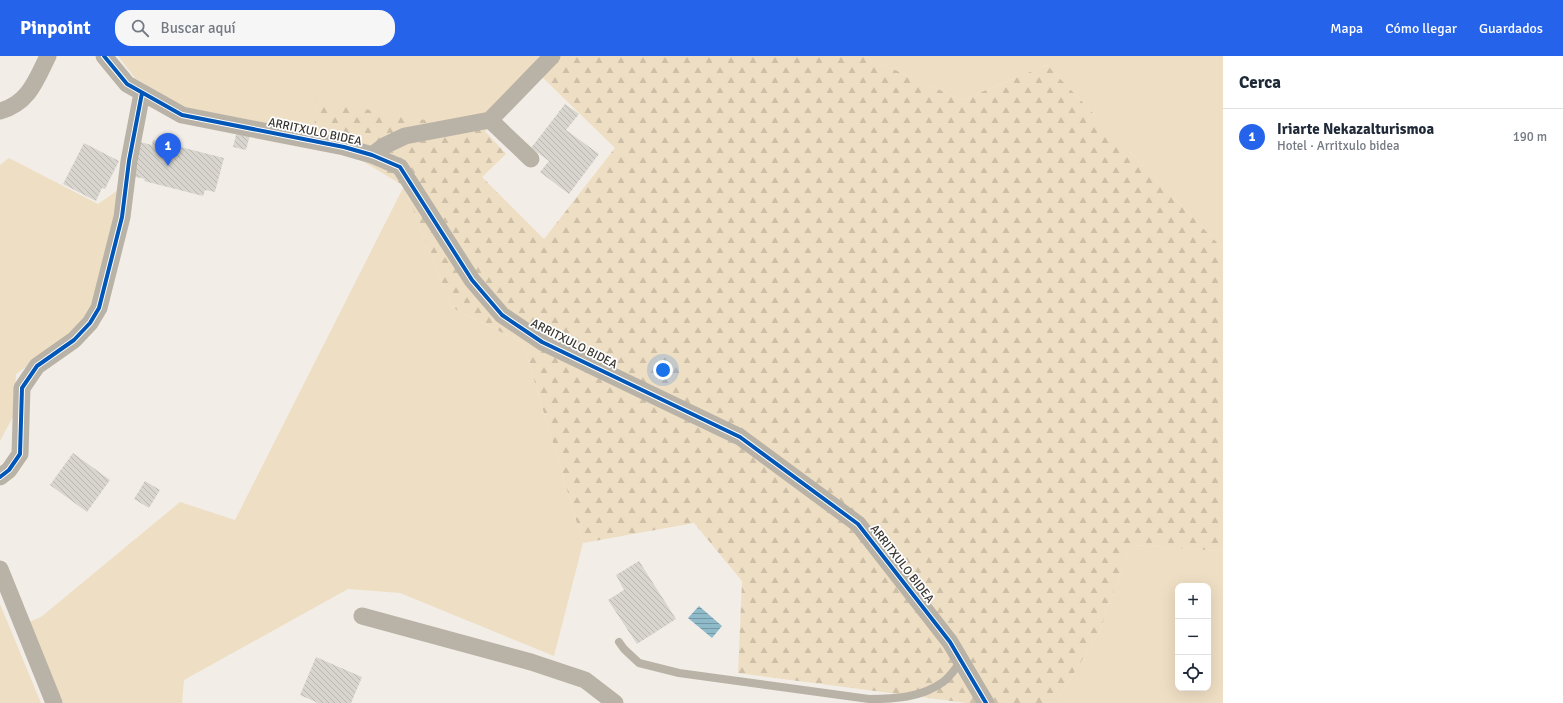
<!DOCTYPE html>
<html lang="es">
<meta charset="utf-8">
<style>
:root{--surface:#fff;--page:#f6f6f7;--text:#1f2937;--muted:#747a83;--line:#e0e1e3;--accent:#2563eb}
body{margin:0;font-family:Signika,sans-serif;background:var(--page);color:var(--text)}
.controls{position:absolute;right:12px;bottom:12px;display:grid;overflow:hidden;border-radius:8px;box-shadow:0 4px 16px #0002}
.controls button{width:36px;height:36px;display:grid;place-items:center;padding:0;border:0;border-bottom:1px solid var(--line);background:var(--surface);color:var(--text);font:20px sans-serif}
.you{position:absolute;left:663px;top:314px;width:14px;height:14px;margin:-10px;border:3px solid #fff;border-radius:50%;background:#1a73e8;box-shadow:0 0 0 6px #1a73e833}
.badge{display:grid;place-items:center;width:26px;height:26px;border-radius:50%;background:var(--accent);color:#fff;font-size:13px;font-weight:700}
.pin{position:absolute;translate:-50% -33px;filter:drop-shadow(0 1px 2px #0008)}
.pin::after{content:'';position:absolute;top:21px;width:14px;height:12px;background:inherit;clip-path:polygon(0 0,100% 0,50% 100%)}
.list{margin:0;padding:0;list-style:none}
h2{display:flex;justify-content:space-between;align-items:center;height:52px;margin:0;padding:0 16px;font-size:17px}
h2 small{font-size:13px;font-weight:400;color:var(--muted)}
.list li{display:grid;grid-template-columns:26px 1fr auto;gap:12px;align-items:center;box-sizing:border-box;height:56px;padding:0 16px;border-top:1px solid var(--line)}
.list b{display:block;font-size:15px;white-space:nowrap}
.list p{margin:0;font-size:13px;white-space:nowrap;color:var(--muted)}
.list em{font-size:13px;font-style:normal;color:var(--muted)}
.icon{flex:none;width:22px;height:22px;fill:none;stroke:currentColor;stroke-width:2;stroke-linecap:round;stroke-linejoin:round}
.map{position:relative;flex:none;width:1223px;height:647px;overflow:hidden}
header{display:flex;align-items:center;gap:24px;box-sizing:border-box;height:56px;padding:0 20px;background:var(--accent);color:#fff}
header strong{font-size:19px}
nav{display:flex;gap:22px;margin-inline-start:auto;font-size:14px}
.search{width:280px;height:36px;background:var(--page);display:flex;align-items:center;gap:10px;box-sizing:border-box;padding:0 14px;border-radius:16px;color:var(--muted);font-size:15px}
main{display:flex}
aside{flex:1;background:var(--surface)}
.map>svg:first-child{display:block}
.grass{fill:#eedec3;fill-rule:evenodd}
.forest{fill:url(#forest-firs)}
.water{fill:url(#water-rules)}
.building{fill:url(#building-back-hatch)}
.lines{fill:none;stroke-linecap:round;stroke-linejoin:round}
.service{stroke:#b9b2a7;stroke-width:8}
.minor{stroke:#b9b2a7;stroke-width:17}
.cycleway-casing{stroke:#fff;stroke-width:6}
.cycleway{stroke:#0057b8;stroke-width:4}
.labels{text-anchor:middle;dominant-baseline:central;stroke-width:3.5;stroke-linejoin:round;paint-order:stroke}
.street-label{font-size:12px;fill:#393631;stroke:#fff}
</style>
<header>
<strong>Pinpoint</strong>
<div class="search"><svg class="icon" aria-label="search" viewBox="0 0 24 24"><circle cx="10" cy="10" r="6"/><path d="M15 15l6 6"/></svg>Buscar aquí</div>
<nav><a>Mapa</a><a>Cómo llegar</a><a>Guardados</a></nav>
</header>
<main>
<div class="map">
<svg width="1223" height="647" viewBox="0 0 1223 647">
<defs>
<pattern id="forest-firs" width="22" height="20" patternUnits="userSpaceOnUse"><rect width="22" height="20" fill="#eedec3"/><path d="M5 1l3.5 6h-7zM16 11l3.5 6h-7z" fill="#cdbfa8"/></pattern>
<pattern id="water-rules" width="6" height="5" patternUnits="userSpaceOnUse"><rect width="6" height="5" fill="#8fbaca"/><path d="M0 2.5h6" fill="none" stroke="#7698a5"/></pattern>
<pattern id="building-back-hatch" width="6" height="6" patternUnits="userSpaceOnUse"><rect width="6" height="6" fill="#d8d5cf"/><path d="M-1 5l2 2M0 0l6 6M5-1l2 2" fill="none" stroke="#bab7b2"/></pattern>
</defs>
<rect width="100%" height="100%" fill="#f2eee7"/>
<path class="grass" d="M118,0H548L542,21L485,75L316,45L314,76L185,52L135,22Z
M864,0H1223V193L1047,9L962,44Z
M9,102L98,148L121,132L96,241L74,277L16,318L14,359L0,385V109Z
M404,130L451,251L523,287L583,487L554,600L400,537L348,533L184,624L182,647H63L29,566L41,561L180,446L235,464Z
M1130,489L1223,495V647H1055L1099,577ZM1178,530H1208V632H1178Z
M0,548L41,647H0Z"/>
<path class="forest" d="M548,0H864L962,44L1047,9L1223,193V495L1130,489L1099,577L1055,647H967L738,617L742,525L694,467L583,487L523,287L451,251L404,130L314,76L316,44L485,75L506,98L482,121L544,183L615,92L542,21Z"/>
<path class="water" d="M699,550L722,570L712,582L688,562Z"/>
<path class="building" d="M565,48L579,58L566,74L599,98L569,138L540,116L549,105L531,92Z
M237,75L250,79L246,94L233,91Z
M153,84L224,102L215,136L205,134L203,140L144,125L145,123L132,120L140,86L152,89Z
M84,87L119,105L105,133L102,132L96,145L63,128Z
M73,397L110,424L87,456L50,429Z
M145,425L160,434L149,452L134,443Z
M639,505L676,563L637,588L608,544L624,534L616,519Z
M316,601L362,621L351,647H318L300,639Z"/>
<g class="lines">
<path class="service" d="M619,586L624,593L639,607L679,617L869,643C894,643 921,642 943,626C950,621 956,612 961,605"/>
<path class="minor" d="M104,0L127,28L182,59L344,91L372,99L400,111L472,224L502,259L542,286L740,381L858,468L950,586L986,647
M0,55C29,47 36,24 48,0
M490,64L531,103
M372,99L384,90L405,80L490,64L552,0
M0,421L9,414L20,398L22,332L37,310L74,284L90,267L99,252L122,161L129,105L142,37
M0,513L54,647
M362,560L531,606L585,624L615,647"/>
<defs>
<path id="cycleway" d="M104,0L127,28L182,59L344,91L372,99L400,111L472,224L502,259L542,286L740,381L858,468L950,586L986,647
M0,421L9,414L20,398L22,332L37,310L74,284L90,267L99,252L122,161L129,105L142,37"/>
</defs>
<use href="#cycleway" class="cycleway-casing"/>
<use href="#cycleway" class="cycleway"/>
</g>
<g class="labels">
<g class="street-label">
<text transform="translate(315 76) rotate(12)">ARRITXULO BIDEA</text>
<text transform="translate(574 288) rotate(27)">ARRITXULO BIDEA</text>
<text transform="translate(902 508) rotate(52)">ARRITXULO BIDEA</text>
</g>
</g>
</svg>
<div class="controls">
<button>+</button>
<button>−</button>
<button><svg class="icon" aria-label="locate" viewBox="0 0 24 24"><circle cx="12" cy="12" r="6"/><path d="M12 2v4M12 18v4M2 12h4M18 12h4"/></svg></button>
</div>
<div class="you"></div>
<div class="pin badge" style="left:168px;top:110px">1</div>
</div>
<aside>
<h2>Cerca<small></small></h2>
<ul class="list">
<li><span class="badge">1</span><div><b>Iriarte Nekazalturismoa</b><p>Hotel · Arritxulo bidea</p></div><em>190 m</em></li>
</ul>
</aside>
</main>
